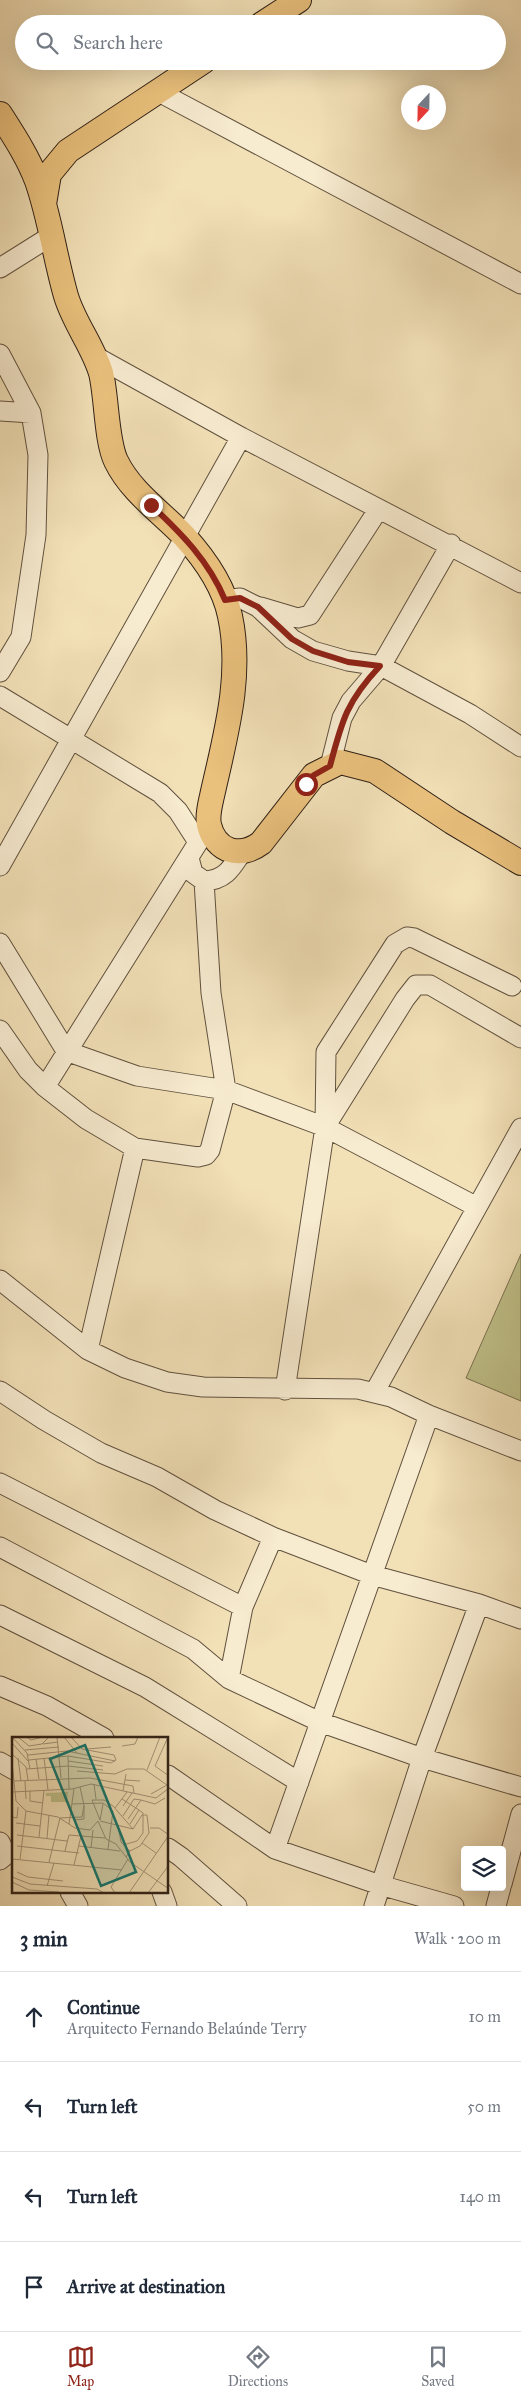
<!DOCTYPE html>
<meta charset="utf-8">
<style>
:root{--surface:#fff;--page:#f6f6f7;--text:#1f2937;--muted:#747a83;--line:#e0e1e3;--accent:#8f2418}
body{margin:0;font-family:"IM FELL Great Primer",serif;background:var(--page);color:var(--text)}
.controls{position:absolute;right:15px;bottom:15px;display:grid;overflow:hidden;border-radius:5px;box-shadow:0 5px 20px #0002}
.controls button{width:45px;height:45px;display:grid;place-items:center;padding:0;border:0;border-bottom:1px solid var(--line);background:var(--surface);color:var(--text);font:25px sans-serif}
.compass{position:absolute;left:401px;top:85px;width:45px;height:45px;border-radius:50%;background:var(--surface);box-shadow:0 5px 20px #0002;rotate:202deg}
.stop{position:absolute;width:15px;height:15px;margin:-11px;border:4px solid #8f2418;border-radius:50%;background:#fff}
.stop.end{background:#8f2418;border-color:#fff;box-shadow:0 1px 5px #0008}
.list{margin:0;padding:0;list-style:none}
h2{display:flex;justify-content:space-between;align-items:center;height:65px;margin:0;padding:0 20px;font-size:21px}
h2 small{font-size:16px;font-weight:400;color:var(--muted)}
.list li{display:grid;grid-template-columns:32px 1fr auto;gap:15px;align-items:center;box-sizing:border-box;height:90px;padding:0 20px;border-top:1px solid var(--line)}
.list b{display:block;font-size:19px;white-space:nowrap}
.list p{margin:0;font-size:16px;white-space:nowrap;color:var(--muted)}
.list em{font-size:16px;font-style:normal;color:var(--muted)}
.icon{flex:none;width:28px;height:28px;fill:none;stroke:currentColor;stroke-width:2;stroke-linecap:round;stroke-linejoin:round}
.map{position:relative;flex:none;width:521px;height:1906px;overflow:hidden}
.search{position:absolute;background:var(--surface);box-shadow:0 5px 20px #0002;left:15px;right:15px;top:15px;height:55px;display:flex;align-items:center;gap:12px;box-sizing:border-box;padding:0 18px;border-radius:28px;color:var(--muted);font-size:19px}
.sheet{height:425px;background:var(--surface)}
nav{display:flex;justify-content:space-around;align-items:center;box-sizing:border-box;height:70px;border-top:1px solid var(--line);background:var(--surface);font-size:14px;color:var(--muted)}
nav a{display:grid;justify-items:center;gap:2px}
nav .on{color:var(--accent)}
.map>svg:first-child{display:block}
.green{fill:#c0c18a;stroke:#787150}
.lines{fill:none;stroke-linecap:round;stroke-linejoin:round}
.minor-casing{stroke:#60513e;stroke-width:21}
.major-casing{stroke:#302116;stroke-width:26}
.minor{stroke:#f7ebd0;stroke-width:19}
.major{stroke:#e9c07c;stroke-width:24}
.route{stroke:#8f2418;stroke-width:6}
.inset-road{fill:none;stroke:#a49477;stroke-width:1}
.view{fill:#0f766e;fill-opacity:0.15;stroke:#0f766e;stroke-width:2.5}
.inset-edge{fill:none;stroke:#302116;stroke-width:2.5}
</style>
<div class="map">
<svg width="521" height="1906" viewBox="0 0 521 1906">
<rect width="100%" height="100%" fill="#f2e0b7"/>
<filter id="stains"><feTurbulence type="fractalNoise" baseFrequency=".004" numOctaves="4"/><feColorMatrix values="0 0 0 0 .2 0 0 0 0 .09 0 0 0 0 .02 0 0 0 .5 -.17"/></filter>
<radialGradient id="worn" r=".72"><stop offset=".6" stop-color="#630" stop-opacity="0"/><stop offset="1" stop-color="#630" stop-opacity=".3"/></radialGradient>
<path class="green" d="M521,1254V1401L466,1378Z"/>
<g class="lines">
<defs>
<path id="minor" d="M157,91L521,284
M0,268L51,236
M0,354L31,413L38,455L36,535L21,637L0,672
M93,355L241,437L521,583
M0,411L31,413
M225,600L240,598L258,607L292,639L313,651L348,661L381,666L470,714L521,747
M261,607L298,618L310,615L378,510
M0,696L160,793L178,811L198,842
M330,766L342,718L351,701L381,666L451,544
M0,866L241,437
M204,881C225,880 231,869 242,852
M0,943L66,1051L137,1076L226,1090L325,1127L477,1207
M0,1030L28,1070L45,1087L86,1119L135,1148L198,1157L206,1155L210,1150L226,1090L211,993L204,881L193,873L189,858
M45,1087L209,825
M325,1126L326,1052L395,944L407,937L414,938L512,986
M0,1280L88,1350L125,1368L167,1382L203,1387L358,1389L391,1397L429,1415L521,1451
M88,1350L135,1148
M285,1390L325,1127L405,999L416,985H430L521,1038
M0,1391L44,1420L101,1453L157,1477L215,1510L273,1537L372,1575L479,1604L521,1619
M374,1393L521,1128
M0,1483L243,1607
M0,1547L193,1649L229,1679L320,1722L422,1758L521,1787
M0,1615L145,1687L299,1782
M229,1679L243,1607L273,1537
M0,1686L47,1706L104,1738
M0,1762L14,1770
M168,1775L275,1849L380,1885L454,1906
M0,1842L6,1855L0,1860
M168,1848L181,1857L237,1906
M275,1849L429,1415
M502,1884L521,1814
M70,1892L78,1906
M162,1892L167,1906
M374,1906L422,1758L479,1604
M496,1906L501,1887"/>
<path id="major" d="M262,24L299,0
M0,114C14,136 28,157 37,181C50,218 55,258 66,296C74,323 93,346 101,373C107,398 106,440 116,461C131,492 161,512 184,536C204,558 224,587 230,616C243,677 225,737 212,796C210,805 207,816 209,825C216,853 241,858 261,843L314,775L340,762L375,771L452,822L521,863
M44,204L49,174L68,151L204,61"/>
</defs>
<use href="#minor" class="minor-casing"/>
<use href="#major" class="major-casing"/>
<use href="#minor" class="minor"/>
<use href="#major" class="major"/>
</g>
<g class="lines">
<path class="route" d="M151,505C181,533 209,561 225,600L240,598L258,607L292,639L313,651L348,662L380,666C347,701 342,720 330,766L314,775L306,784"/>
</g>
<g transform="translate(12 1737)">
<rect width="156" height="156" fill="#f2e0b7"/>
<path d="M56,55L55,65H39V59H34V56Z" fill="#c0c18a"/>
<path class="inset-road" d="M0,0L15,16L18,32M6,0L17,9L30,7L37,0M15,0L19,3L31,0M45,0L49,41M52,0L65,16M156,0L143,29L157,39M0,6L16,24M31,7L46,5M110,9L123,7L126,0M75,12L99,10M13,13L47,10M0,17L14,30L16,43M16,18L55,14L103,24M56,19L57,52M6,21L9,44M32,21L36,53M24,22L27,42M17,23L56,19L99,26L104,23L102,18L70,12L59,0M56,24L91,29M0,25L4,64L14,74L46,80L63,91L78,93L86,84M15,32L56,29L91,33M135,33L148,0M65,34L103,37L115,32H132L155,48M113,43L128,44M2,44L78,41L121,49L122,56M13,44L14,62M82,47L84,62M18,54V64L31,66M111,54L114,37M0,55L60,52L79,47L144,61L157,51M139,57L155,48M110,62L127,73L118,87M60,67L91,66L101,74L96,112M111,69L120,56M103,71L115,55M111,79L122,62L129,63M0,80L5,81L6,70M116,82L129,63L143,67L153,61M63,83L72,82V69M88,83L80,63H92L101,69L121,92M88,83L91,67M86,84L94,102L104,107L118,125L157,152M88,84L121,92M4,86L28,89M57,87L62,52M106,89L109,105L118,114L114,120M138,91H147L157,98M5,98L55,104M27,100L32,53M35,101L37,78M130,106L144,116M111,108L125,104L131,96V76L127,73M5,109L67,116M67,109L108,114M79,111L81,93M53,114L57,98L93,101M118,114L128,109L137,96L135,78H130L121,92M0,122L110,133M8,122L14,74M37,125L48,81L70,80L72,68L68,50M62,128L69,99M5,135L16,140L51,144M0,140L18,147L85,152L92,156M0,145L17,153L47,155M35,149L42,126M103,156L99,150L116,122M117,156L157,98M136,156L157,128"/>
<path class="view" d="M73,8L124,135L89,149L38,22Z"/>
<rect width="156" height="156" class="inset-edge"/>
</g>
<rect width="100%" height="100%" filter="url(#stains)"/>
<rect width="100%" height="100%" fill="url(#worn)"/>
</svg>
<div class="controls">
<button><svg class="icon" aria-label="layers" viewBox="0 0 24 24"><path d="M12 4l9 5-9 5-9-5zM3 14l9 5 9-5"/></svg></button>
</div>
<svg class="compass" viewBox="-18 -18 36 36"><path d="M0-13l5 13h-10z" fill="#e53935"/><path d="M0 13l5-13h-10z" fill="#747a83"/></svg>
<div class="stop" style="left:306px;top:784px"></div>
<div class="stop end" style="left:151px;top:505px"></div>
<div class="search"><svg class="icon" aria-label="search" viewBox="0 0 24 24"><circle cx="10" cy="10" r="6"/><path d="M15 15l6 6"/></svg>Search here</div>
</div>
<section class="sheet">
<h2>3 min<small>Walk · 200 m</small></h2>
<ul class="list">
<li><svg class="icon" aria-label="ahead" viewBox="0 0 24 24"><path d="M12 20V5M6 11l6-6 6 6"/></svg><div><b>Continue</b><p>Arquitecto Fernando Belaúnde Terry</p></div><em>10 m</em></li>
<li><svg class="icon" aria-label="left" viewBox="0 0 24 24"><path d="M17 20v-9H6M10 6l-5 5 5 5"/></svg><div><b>Turn left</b></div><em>50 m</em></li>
<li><svg class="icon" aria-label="left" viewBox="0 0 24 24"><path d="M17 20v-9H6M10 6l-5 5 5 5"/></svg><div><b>Turn left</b></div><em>140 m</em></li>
<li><svg class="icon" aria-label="arrive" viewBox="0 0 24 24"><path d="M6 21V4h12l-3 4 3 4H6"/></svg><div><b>Arrive at destination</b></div></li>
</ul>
</section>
<nav>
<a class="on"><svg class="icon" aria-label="map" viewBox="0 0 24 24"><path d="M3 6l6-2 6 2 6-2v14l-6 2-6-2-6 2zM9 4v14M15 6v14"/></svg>Map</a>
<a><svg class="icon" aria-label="directions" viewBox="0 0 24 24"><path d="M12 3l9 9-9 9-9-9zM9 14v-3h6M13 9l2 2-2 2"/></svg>Directions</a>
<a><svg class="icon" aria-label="saved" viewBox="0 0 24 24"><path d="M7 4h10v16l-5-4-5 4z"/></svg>Saved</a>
</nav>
